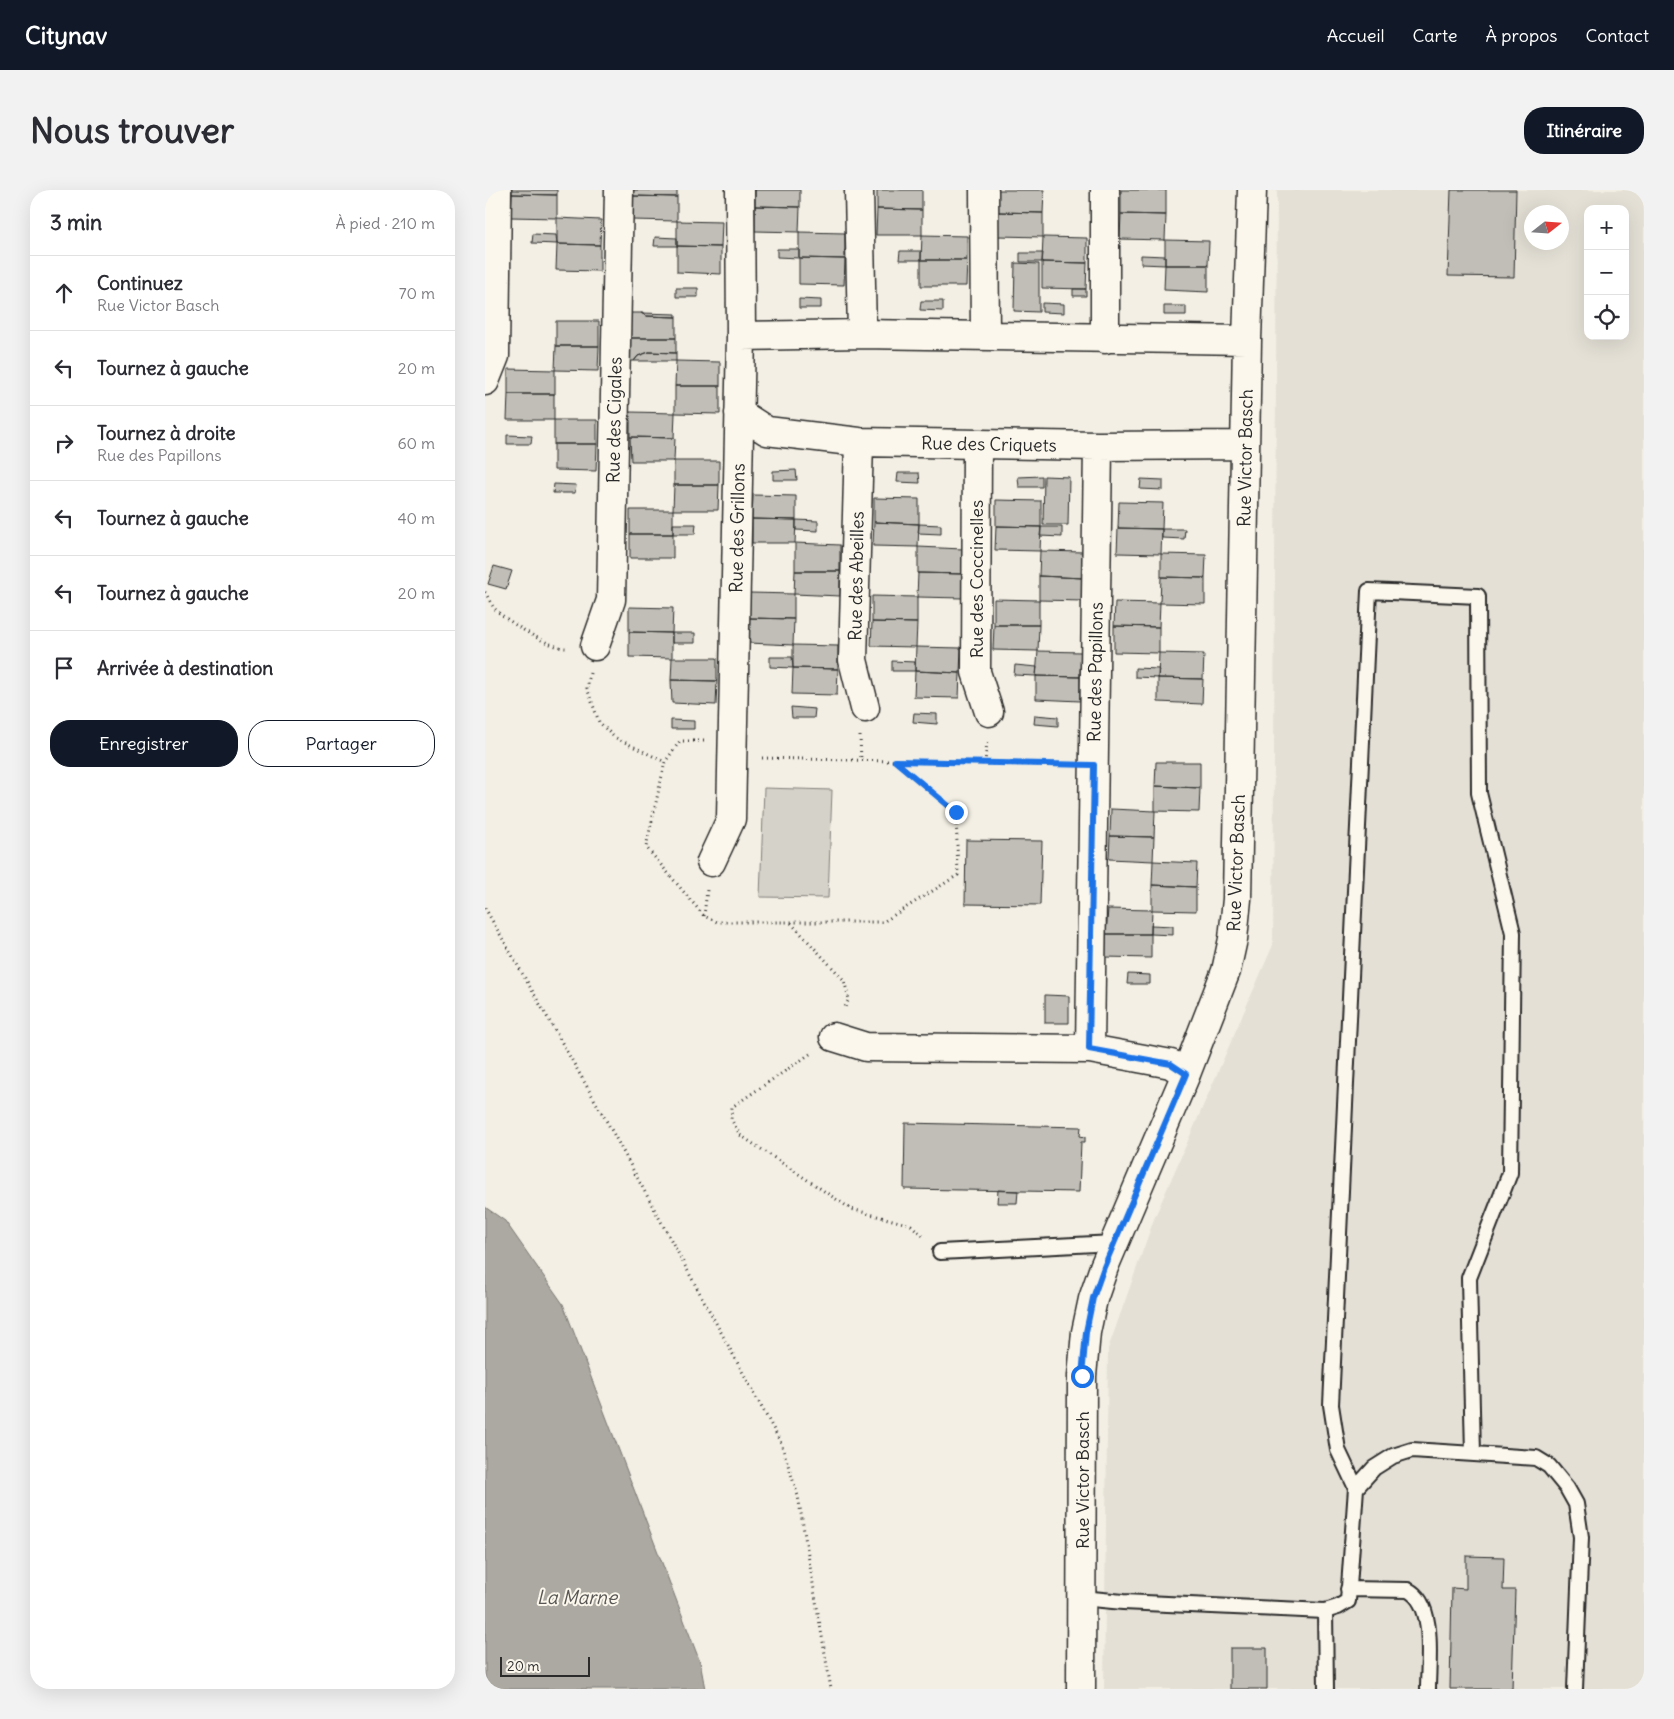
<!DOCTYPE html>
<html lang="fr">
<meta charset="utf-8">
<style>
:root{--surface:#fff;--page:#f2f2f3;--text:#2b2b33;--muted:#7c7c81;--line:#e1e1e2;--accent:#111827}
body{margin:0;font-family:Delius,sans-serif;background:var(--page);color:var(--text)}
.controls{position:absolute;right:15px;top:15px;display:grid;overflow:hidden;border-radius:10px;box-shadow:0 5px 20px #0002}
.controls button{width:45px;height:45px;display:grid;place-items:center;padding:0;border:0;border-bottom:1px solid var(--line);background:var(--surface);color:var(--text);font:25px sans-serif}
.compass{position:absolute;left:1039px;top:15px;width:45px;height:45px;border-radius:50%;background:var(--surface);box-shadow:0 5px 20px #0002;rotate:73deg}
.scale{position:absolute;left:15px;bottom:12px;width:90px;box-sizing:border-box;padding-left:5px;border:2px solid #2b2b2b;border-top:0;font-size:14px;line-height:18px;white-space:nowrap;color:#2b2b2b;-webkit-text-stroke:4px #fbf7ec;paint-order:stroke}
.stop{position:absolute;width:15px;height:15px;margin:-11px;border:4px solid #1a73e8;border-radius:50%;background:#fff}
.stop.end{background:#1a73e8;border-color:#fff;box-shadow:0 1px 5px #0008}
.list{margin:0;padding:0;list-style:none}
h2{display:flex;justify-content:space-between;align-items:center;height:65px;margin:0;padding:0 20px;font-size:21px}
h2 small{font-size:16px;font-weight:400;color:var(--muted)}
.list li{display:grid;grid-template-columns:32px 1fr auto;gap:15px;align-items:center;box-sizing:border-box;height:75px;padding:0 20px;border-top:1px solid var(--line)}
.list b{display:block;font-size:19px;white-space:nowrap}
.list p{margin:0;font-size:16px;white-space:nowrap;color:var(--muted)}
.list em{font-size:16px;font-style:normal;color:var(--muted)}
.actions{display:flex;gap:10px;padding:15px 20px}
.actions a{flex:1;padding:11px 0;border:1px solid var(--accent);border-radius:20px;text-align:center;font-size:18px;color:var(--accent)}
.actions .main{background:var(--accent);color:#fff}
.icon{flex:none;width:28px;height:28px;fill:none;stroke:currentColor;stroke-width:2;stroke-linecap:round;stroke-linejoin:round}
.map{position:relative;flex:none;width:1159px;height:1499px;overflow:hidden;border-radius:20px}
header{display:flex;align-items:center;gap:30px;box-sizing:border-box;height:70px;padding:0 25px;background:var(--accent);color:#fff}
header strong{font-size:24px}
nav{display:flex;gap:28px;margin-inline-start:auto;font-size:18px}
.intro{display:flex;align-items:center;justify-content:space-between;box-sizing:border-box;height:120px;padding:0 30px}
h1{margin:0;font-size:35px}
.button{padding:12px 22px;border-radius:20px;background:var(--accent);color:#fff;font-size:18px;font-weight:700}
main{display:flex;gap:30px;padding:0 30px}
aside{flex:1;background:var(--surface);border-radius:20px;box-shadow:0 5px 20px #0002}
.map>svg:first-child{display:block}
.built{fill:#e4e0d6;fill-rule:evenodd}
.green{fill:#d5d2c9;stroke:#807e7a}
.water{fill:#aca9a2;stroke:#787772}
.building{fill:#c0beb6;stroke:#2b2b2b}
.lines{fill:none;stroke-linecap:round;stroke-linejoin:round}
.service-casing{stroke:#2b2b2b;stroke-width:18}
.minor-casing{stroke:#2b2b2b;stroke-width:31}
.path{stroke:#2b2b2b;stroke-width:3;stroke-dasharray:1 4;stroke-linecap:butt}
.service{stroke:#fbf7ec;stroke-width:14}
.minor{stroke:#fbf7ec;stroke-width:28}
.route{stroke:#1a73e8;stroke-width:6}
.labels{text-anchor:middle;dominant-baseline:central;stroke-width:4;stroke-linejoin:round;paint-order:stroke}
.street-label{font-size:18px;fill:#2b2b2b;stroke:#fbf7ec}
.water-label{font-size:19px;font-style:italic;fill:#585755;stroke:#fbf7ec}
</style>
<header>
<strong>Citynav</strong>
<nav><a>Accueil</a><a>Carte</a><a>À propos</a><a>Contact</a></nav>
</header>
<div class="intro"><h1>Nous trouver</h1><a class="button">Itinéraire</a></div>
<main>
<aside>
<h2>3 min<small>À pied · 210 m</small></h2>
<ul class="list">
<li><svg class="icon" aria-label="ahead" viewBox="0 0 24 24"><path d="M12 20V5M6 11l6-6 6 6"/></svg><div><b>Continuez</b><p>Rue Victor Basch</p></div><em>70 m</em></li>
<li><svg class="icon" aria-label="left" viewBox="0 0 24 24"><path d="M17 20v-9H6M10 6l-5 5 5 5"/></svg><div><b>Tournez à gauche</b></div><em>20 m</em></li>
<li><svg class="icon" aria-label="right" viewBox="0 0 24 24"><path d="M7 20v-9h11M14 6l5 5-5 5"/></svg><div><b>Tournez à droite</b><p>Rue des Papillons</p></div><em>60 m</em></li>
<li><svg class="icon" aria-label="left" viewBox="0 0 24 24"><path d="M17 20v-9H6M10 6l-5 5 5 5"/></svg><div><b>Tournez à gauche</b></div><em>40 m</em></li>
<li><svg class="icon" aria-label="left" viewBox="0 0 24 24"><path d="M17 20v-9H6M10 6l-5 5 5 5"/></svg><div><b>Tournez à gauche</b></div><em>20 m</em></li>
<li><svg class="icon" aria-label="arrive" viewBox="0 0 24 24"><path d="M6 21V4h12l-3 4 3 4H6"/></svg><div><b>Arrivée à destination</b></div></li>
</ul>
<div class="actions"><a class="main">Enregistrer</a><a>Partager</a></div>
</aside>
<div class="map">
<svg width="1159" height="1499" viewBox="0 0 1159 1499">
<rect width="100%" height="100%" fill="#f3efe4"/>
<filter id="ink" filterUnits="userSpaceOnUse"><feTurbulence type="fractalNoise" baseFrequency=".02" numOctaves="2"/><feDisplacementMap in="SourceGraphic" scale="10" xChannelSelector="R" yChannelSelector="G"/><feConvolveMatrix kernelMatrix="1 2 1 2 8 2 1 2 1" color-interpolation-filters="sRGB"/></filter>
<g filter="url(#ink)">
<path class="built" d="M792,0H1159V1499H619L623,1159L669,1029L788,755ZM1103,19H1140V146H1103ZM1046,22H1076V52H1046Z"/>
<path class="green" d="M279,598L347,600L343,708L275,707Z"/>
<path class="water" d="M0,1017L20,1031L78,1114L215,1472L220,1499H0Z"/>
<path class="building" d="M27,0H72V5L27,4Z
M148,0H192V7L148,6Z
M270,0H315V17L270,16Z
M392,0H437V20L392,19Z
M513,0H559L558,23L513,22Z
M636,0H681V25L636,24Z
M966,0H1031L1029,87L963,86Z
M27,4L72,5V28L26,27Z
M148,6L192,7V31L147,30Z
M270,16L315,17L314,42L270,41Z
M392,19L437,20V45H391Z
M513,22L558,23V47L513,46Z
M636,24L681,25L680,50L635,49Z
M72,28L116,30L115,55L72,54Z
M192,31L237,32L236,57L192,56Z
M314,42L360,43V69L314,68Z
M48,44L71,45L72,54L47,53Z
M437,45L482,46V70H436Z
M170,47L192,48V56H169Z
M558,47L602,48V73L557,72Z
M680,50L724,51L723,75H680Z
M72,54L115,55V81L71,80Z
M192,56L236,57V84L192,82Z
M292,59H314V68L292,67Z
M415,61H436V70H414Z
M535,63H558L557,72H535Z
M656,65L680,66V75L656,74Z
M314,68L360,69L359,95L314,94Z
M436,70H482L481,96H436Z
M557,72L602,73L601,99L557,98Z
M530,73L554,74V122L529,121Z
M680,75H723V102L679,100Z
M191,98H213V107H191Z
M588,99H601V106H588Z
M314,109L336,110V118H314Z
M436,111H458V121L435,120Z
M557,113L579,114V123L557,122Z
M679,116H701V125H679Z
M146,123H156L161,126L191,127V148H145Z
M156,123L191,124V127L161,126Z
M71,131H114V156H71Z
M145,148H191V163L164,162L153,166L149,171H145Z
M71,156H114L113,181L70,180Z
M164,162L191,163V171H149L153,166Z
M191,171L235,172V196H190Z
M23,179L70,180V204H23Z
M190,196H235V224L190,223Z
M23,204H69V230H22Z
M145,222L190,223L189,248L145,247Z
M69,230H112V254H69Z
M22,245L47,246L46,254H22Z
M145,247L190,248L189,271H146Z
M69,254H112L111,281L69,280Z
M189,271H234V295H189Z
M311,280L312,290H288V281Z
M413,283H434L435,293L412,292Z
M557,286V297H534L533,287Z
M559,286L584,287L583,335H558Z
M656,289L678,290V300L655,299Z
M69,294L91,295L90,303H68Z
M189,295H234L233,320H188Z
M268,305L311,306V330L267,329Z
M389,308L434,309V334L389,332Z
M511,310L556,311V337L511,336Z
M634,312L678,313L677,339L633,338Z
M145,320H188V344H145Z
M267,329L311,330L310,353H267Z
M311,330L333,331V341L311,340Z
M389,332L434,334L433,357L388,356Z
M188,334H211L210,344H188Z
M434,334L456,335V344L433,343Z
M511,336L556,337L555,361L510,360Z
M556,337H577V347L555,346Z
M633,338L677,339L676,364L632,363Z
M677,339H700L699,349L677,348Z
M145,344H188V368H145Z
M310,353L355,355V381H310Z
M433,357L478,359V384L433,383Z
M555,361L599,362L598,388L554,386Z
M676,364L721,365L720,388L676,387Z
M9,376L27,381L21,399L3,394Z
M310,381H355V406L309,404Z
M433,383L478,384L477,408L432,407Z
M554,386L598,388V411L554,410Z
M676,387L720,388V414L675,413Z
M265,403L309,404V429L264,428Z
M387,406L432,407V433L387,432Z
M509,409L554,410V435H509Z
M630,412L675,413L674,437L629,436Z
M144,417L188,418L187,443L144,442Z
M264,428L309,429L308,455L263,453Z
M387,432L432,433L431,457L386,456Z
M509,435H554L553,461L508,460Z
M629,436L674,437V463L629,462Z
M144,442L187,443V468L144,467Z
M187,443H210V453H187Z
M308,455L353,456V479L308,478Z
M431,457L476,458L475,483L430,481Z
M553,461L596,462L595,487L551,486Z
M674,463L719,464L718,489L673,488Z
M285,467H307L308,478L285,477Z
M187,468H232V491L186,490Z
M407,471L430,472V481H407Z
M530,475L552,477L551,486L529,485Z
M308,478L353,479L352,505L307,504Z
M650,478L674,479L673,488L650,487Z
M430,481L475,483L474,508L429,507Z
M551,486L595,487V511L551,509Z
M673,488L718,489L717,514L673,512Z
M186,490L232,491L231,515L187,513Z
M306,517L330,519L329,528H307Z
M429,523L452,524V534L428,532Z
M550,525L573,527V536L549,534Z
M186,530L209,531V539H186Z
M671,572H715V598L670,596Z
M670,596L715,598L714,622L670,621Z
M626,619L670,621L669,647L625,646Z
M625,646L669,647L668,671L624,669Z
M481,650L557,651L555,715L480,714Z
M668,671L712,673L711,697L667,695Z
M667,695L711,697V721L667,720Z
M623,719L667,720L666,744H621Z
M666,735L688,736V745L666,744Z
M621,744H666V768L620,767Z
M643,784L665,785V794H642Z
M560,805L584,806V833H560Z
M420,933L596,937L595,946L600,947V952H596L594,1002L419,999Z
M513,1000L533,1001L532,1013H512Z
M981,1366L1019,1367L1018,1400H1030L1027,1499H965L967,1398L981,1399Z
M745,1458H782V1499H745Z"/>
<g class="lines">
<defs>
<path id="service" d="M455,1062L629,1053
M871,1298L853,1260L846,1215L884,401L993,406L994,603L1028,743L1025,983L984,1088L988,1264
M863,1399L923,1400C951,1414 943,1471 943,1499
M597,1408L638,1412L840,1421L853,1417L863,1411L871,1298L889,1278L908,1266L927,1260L1051,1268L1064,1276L1082,1298L1091,1314L1096,1347L1090,1499
M840,1421L841,1499"/>
<path id="minor" d="M374,0L377,144
M499,0L500,146
M256,146L377,144L762,150
M620,149V0
M0,191L10,166L12,0
M254,223L282,241L374,252L613,256L760,255
M374,252L368,470L380,518
M492,255L491,482L504,522
M110,456L126,410L134,0
M226,672L246,629L256,146L255,0
M349,847L381,857L605,859L686,874L701,884
M605,859L613,256
M596,1499L597,1186L601,1142L608,1109L619,1077L701,884L741,781L748,749L752,709L762,150L767,0"/>
</defs>
<use href="#service" class="service-casing"/>
<use href="#minor" class="minor-casing"/>
<path class="path" d="M0,402C3,407 6,414 10,419C22,431 64,458 81,458
M105,483L102,498L114,532L129,547L180,572
M375,546L376,570
M219,551H195L180,572L161,657L219,726L232,732H398L473,685L471,622L411,571
M277,568L580,575
M500,573L502,551
M0,718L121,930L296,1253L313,1306L346,1499
M219,726L222,700
M306,733L359,790L364,809L359,819
M325,864L247,917L246,929L255,945L366,1019L426,1035L439,1047"/>
<use href="#service" class="service"/>
<use href="#minor" class="minor"/>
</g>
</g>
<g class="lines" filter="url(#ink)">
<path class="route" d="M471,622L410,571L609,575L604,859L686,874L701,884L619,1077L608,1108L601,1142L597,1186"/>
</g>
<g class="labels">
<g class="street-label">
<text transform="translate(129 230) rotate(-89)">Rue des Cigales</text>
<text transform="translate(504 254) rotate(1)">Rue des Criquets</text>
<text transform="translate(760 268) rotate(-89)">Rue Victor Basch</text>
<text transform="translate(252 338) rotate(-89)">Rue des Grillons</text>
<text transform="translate(371 386) rotate(-89)">Rue des Abeilles</text>
<text transform="translate(491 389) rotate(-90)">Rue des Coccinelles</text>
<text transform="translate(610 482) rotate(-89)">Rue des Papillons</text>
<text transform="translate(751 673) rotate(-88)">Rue Victor Basch</text>
<text transform="translate(597 1290) rotate(-90)">Rue Victor Basch</text>
</g>
<g class="water-label">
<text x="92" y="1407">La Marne</text>
</g>
</g>
</svg>
<div class="controls">
<button>+</button>
<button>−</button>
<button><svg class="icon" aria-label="locate" viewBox="0 0 24 24"><circle cx="12" cy="12" r="6"/><path d="M12 2v4M12 18v4M2 12h4M18 12h4"/></svg></button>
</div>
<svg class="compass" viewBox="-18 -18 36 36"><path d="M0-13l5 13h-10z" fill="#e53935"/><path d="M0 13l5-13h-10z" fill="#7c7c81"/></svg>
<div class="scale">20 m</div>
<div class="stop" style="left:597px;top:1186px"></div>
<div class="stop end" style="left:471px;top:622px"></div>
</div>
</main>
